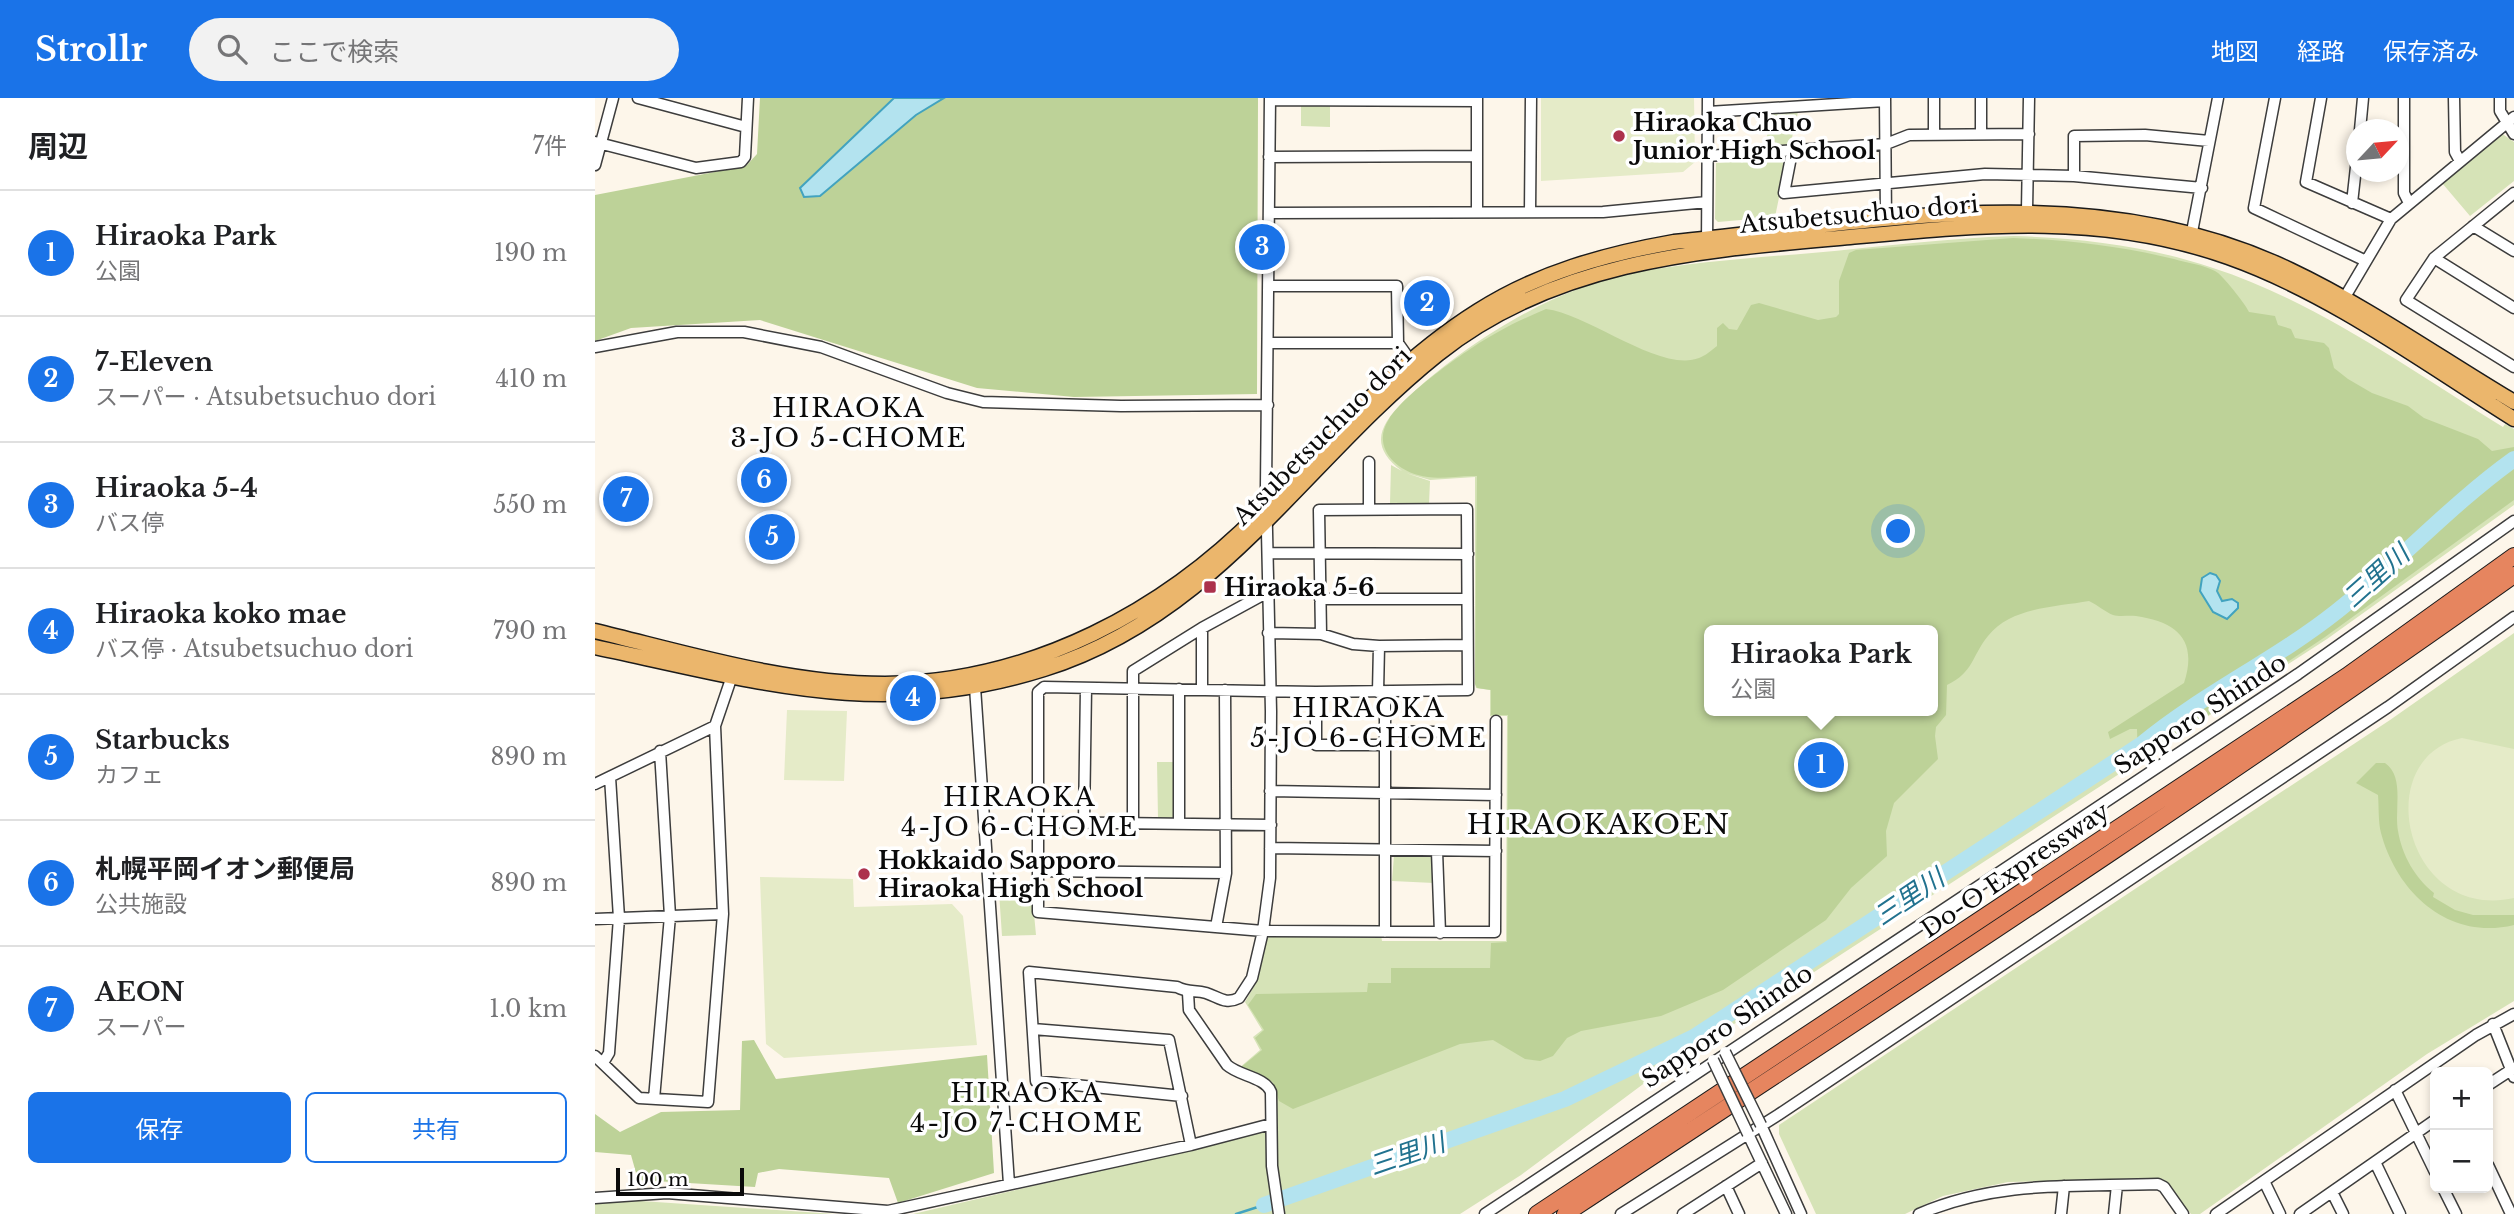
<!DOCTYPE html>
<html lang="ja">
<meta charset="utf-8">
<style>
:root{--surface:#fff;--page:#f2f2f2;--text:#202124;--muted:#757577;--line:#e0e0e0;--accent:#1a73e8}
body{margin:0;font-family:"Libre Baskerville","Noto Sans JP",serif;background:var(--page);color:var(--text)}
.controls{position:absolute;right:21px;bottom:21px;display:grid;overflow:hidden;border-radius:10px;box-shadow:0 4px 10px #0003}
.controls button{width:63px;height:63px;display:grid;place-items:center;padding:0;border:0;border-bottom:2px solid var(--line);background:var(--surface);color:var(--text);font:35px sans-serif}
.compass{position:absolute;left:1751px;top:21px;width:63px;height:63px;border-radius:50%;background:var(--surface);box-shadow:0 4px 10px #0003;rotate:64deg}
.scale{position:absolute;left:21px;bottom:18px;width:128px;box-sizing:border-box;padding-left:7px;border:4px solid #0a0a0a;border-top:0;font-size:19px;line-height:24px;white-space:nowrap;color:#0a0a0a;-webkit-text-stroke:5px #fff;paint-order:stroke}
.you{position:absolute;left:1304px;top:434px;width:24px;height:24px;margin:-18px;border:5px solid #fff;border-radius:50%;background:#1a73e8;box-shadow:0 0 0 10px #1a73e833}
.badge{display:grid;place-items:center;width:46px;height:46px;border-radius:50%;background:var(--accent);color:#fff;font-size:23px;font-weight:700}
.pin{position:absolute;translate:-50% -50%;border:4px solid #fff;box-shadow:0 2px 7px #0006}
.popup{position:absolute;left:1109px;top:527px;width:234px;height:91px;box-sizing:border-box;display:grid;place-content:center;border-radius:10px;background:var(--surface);filter:drop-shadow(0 2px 5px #0005);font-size:23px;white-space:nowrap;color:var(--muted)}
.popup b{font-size:26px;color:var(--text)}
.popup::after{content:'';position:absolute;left:50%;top:100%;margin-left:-14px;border:14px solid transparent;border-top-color:var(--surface)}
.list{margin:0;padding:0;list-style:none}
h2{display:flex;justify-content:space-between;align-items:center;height:91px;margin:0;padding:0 28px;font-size:30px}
h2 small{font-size:23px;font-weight:400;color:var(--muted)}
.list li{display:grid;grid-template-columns:46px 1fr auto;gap:21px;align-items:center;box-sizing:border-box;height:126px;padding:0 28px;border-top:2px solid var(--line)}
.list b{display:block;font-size:26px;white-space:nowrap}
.list p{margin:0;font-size:23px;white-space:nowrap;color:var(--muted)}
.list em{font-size:23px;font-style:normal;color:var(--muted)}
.actions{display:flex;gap:14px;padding:21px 28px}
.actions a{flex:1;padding:16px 0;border:2px solid var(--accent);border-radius:10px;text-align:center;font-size:24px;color:var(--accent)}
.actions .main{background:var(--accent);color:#fff}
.icon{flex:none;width:38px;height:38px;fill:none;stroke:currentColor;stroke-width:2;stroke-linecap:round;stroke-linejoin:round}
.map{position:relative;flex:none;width:1919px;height:1116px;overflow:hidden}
header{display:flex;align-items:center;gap:42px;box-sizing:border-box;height:98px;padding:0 35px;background:var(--accent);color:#fff}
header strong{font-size:33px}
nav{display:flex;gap:38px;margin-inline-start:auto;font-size:24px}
.search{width:490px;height:63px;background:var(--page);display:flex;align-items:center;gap:18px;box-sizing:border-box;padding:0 24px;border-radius:38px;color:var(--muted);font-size:26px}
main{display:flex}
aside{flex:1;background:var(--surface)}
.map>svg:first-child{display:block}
.green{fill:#d6e3b7;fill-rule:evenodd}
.forest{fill:#bdd298;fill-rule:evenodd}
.pitch{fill:#e5ebc8}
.water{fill:#b3e3ef;stroke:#42a3bf;stroke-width:2}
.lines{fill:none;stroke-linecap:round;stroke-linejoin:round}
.stream{stroke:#42a3bf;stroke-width:2.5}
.river{stroke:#b3e3ef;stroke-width:16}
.minor-casing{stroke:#3d3d3d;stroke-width:13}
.major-casing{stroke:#1b1b1b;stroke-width:17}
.highway-casing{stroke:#1b1b1b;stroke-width:18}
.minor{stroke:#fff;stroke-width:10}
.major{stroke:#ebb66c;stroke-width:14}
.highway{stroke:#e6855f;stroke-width:16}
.minor-bridge-casing{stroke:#3d3d3d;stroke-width:13;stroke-linecap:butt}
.minor-bridge{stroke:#fff;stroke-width:10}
.poi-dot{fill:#ac314c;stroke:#fff;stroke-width:2.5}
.labels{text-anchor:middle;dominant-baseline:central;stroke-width:7;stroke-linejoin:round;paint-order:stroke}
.poi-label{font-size:24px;font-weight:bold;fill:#0a0a0a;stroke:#fff;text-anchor:start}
.street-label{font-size:24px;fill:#0a0a0a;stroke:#fff}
.neighbourhood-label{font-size:26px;letter-spacing:2px;fill:#0a0a0a;stroke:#fff}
.water-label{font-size:26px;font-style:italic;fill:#21728f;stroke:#fff}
.quarter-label{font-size:28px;letter-spacing:2px;fill:#0a0a0a;stroke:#fff}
</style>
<header>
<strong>Strollr</strong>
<div class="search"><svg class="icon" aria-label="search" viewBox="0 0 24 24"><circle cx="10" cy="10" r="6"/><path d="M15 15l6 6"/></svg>ここで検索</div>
<nav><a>地図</a><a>経路</a><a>保存済み</a></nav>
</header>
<main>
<aside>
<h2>周辺<small>7件</small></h2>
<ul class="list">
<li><span class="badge">1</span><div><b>Hiraoka Park</b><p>公園</p></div><em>190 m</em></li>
<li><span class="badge">2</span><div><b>7-Eleven</b><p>スーパー · Atsubetsuchuo dori</p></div><em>410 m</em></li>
<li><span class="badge">3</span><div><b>Hiraoka 5-4</b><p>バス停</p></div><em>550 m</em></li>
<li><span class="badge">4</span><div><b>Hiraoka koko mae</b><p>バス停 · Atsubetsuchuo dori</p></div><em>790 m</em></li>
<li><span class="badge">5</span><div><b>Starbucks</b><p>カフェ</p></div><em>890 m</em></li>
<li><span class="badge">6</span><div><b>札幌平岡イオン郵便局</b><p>公共施設</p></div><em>890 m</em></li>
<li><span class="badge">7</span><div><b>AEON</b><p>スーパー</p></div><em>1.0 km</em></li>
</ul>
<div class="actions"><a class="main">保存</a><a>共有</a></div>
</aside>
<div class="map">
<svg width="1919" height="1116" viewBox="0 0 1919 1116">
<rect width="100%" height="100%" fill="#fdf6ea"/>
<path class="green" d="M706,5L735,6V29L706,28Z
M1203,14L1195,48L1169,51L1177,16Z
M1906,35L1919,44V83L1875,118L1847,85Z
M1190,58L1192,61L1180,119L1123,124L1120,121L1121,65Z
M1419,138C1487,140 1553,148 1618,170C1723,204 1815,272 1908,329L1910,326L1919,331V407L1732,541L1059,978L926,1077L865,1116H318L682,1031V1002L677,985L643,971L665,952L658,939L667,932L650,904L661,885L671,839L786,837L787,843H911L912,618H895V592L881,590L880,586V379L835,382L811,375L835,383L834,406L795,405L796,367L807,373C775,349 783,329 808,304C866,248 957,190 1038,175C1097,164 1157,160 1217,155C1284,149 1352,140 1419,138ZM1114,532H1338V613H1114Z
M1919,535V903L1832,956L1605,1116H1596L1568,1081L1413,1084L1348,1098L1310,1116H1221L1184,1036V1027L1795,622Z
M562,664H579V718L576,721L563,720Z
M799,757H836L839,785L797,783Z
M404,794L437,795L441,837L407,838Z
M31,1102L240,1116H0V1104Z"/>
<path class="forest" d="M165,0H663L662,296L479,299L382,290L165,222L36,230L0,243V97L151,68L162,56Z
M1418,140C1473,142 1525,148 1579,161C1592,165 1609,167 1620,173C1627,176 1651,207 1654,214L1680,218L1683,227L1696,231L1700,240L1729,245L1734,250L1739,270L1753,281L1777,295L1813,308L1829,320L1883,341L1897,353L1919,349V402L1730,539L1543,664L1542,631H1535L1515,641L1513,634L1589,585C1603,542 1582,524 1541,518C1534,517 1525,519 1518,517C1510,514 1503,507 1494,503C1461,509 1416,509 1393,538C1376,559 1379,574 1352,587L1351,617L1341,629L1340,638L1343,661L1299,705L1291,733L1292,758L1256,790L1231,822L1128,892L1066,918L986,933L972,940L958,958L945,963L930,961L898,942L865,946L698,1011L684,1003L678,984L645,970L667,952L660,940L669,932L653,907L661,896L772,894L773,885H796V870H895L896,845L912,844L913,617H896V592L882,590L880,586L882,378C863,377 842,383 823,377C798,370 777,347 794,321C810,295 875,249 903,234C918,225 935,218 951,211C994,216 1065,275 1104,260C1110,258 1117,252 1122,248V230L1128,225L1134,231L1142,232L1156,207L1164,205L1223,222L1241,219L1244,216V183L1254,155L1261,152ZM1114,532H1338V613H1114Z
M1781,665H1790C1810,679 1799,711 1803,733C1807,757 1820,780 1839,795L1838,799L1860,812L1878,817H1919V827C1854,843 1802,795 1786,735C1783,723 1784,709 1783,697L1761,685Z
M159,942L181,981L392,957L399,1075L303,1105L294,1080L184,1071L163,1075L160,1089L43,1082L36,1057L0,1054V1016L25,1034L66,1014L145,1012L147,943Z"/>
<path class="pitch" d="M946,0H1099L1100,64L1088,74L946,83Z
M192,612L252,613L249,683L189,682Z
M1867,640L1919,651V800C1809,824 1774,659 1867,640Z
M165,779L258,781L259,809L357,806L368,818L382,947L189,960L171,946Z"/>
<path class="water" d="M299,0H349L321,17L225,98L209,99L205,90Z
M1615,475L1621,477L1625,483L1622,493L1627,503L1637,501L1643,505V510L1632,521L1618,514L1605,493L1607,480Z"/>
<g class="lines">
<path class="stream" d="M641,1116L669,1107"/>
<path class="river" d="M669,1107L970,1001L1099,939L1547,646C1607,596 1679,563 1741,514C1802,466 1855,407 1919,361"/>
<defs>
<path id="minor" d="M43,0L151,29
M1290,0L1291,122
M1339,0V37
M1680,0L1659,110L1771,163
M1726,0L1711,84L1796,121
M1809,0V95L1814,105
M1859,0L1860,54L1865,63
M1905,0V13L1919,36
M675,2L882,3
M1113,14L1290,3
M1765,32L1768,0
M1386,36V0
M0,44L101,70L146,64L150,59L153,0
M1197,54L1189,95L1390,76L1479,78L1607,90
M1112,58L1291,46L1314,37L1434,36
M674,59L882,58
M0,67L18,0
M1479,78V38L1550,37L1614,43
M1919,95L1839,160L1811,202L1919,269
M1757,105L1762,60
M1432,112L1434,0
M882,114V0
M935,114L936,0
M674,115L1008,114L1112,104
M1878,128L1919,153
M1595,144L1623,0
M1112,148L1113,0
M1839,160L1919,210
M674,188H802L803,245L815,262
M1747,204L1796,121L1919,19
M675,245H803
M0,249L82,234H149L226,249L352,295L388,304L526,308L673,307
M774,410V364
M674,455L873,456
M725,501H872
M673,535L726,536L758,546L784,548L872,547
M726,536L724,412L872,411L873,592L721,594L449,589L443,594V814L668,833L900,834L901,623
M380,589L414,1086
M607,592V530
M721,594V647H789
M783,594L784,548
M790,594V834
M789,633L840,634
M0,686L120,628
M675,693L901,697
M443,724L676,727
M489,724L491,590
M538,726V573L607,530L673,494
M584,726V591
M675,750L901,753
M842,753L845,835
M444,773L631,775
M0,821L128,816
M621,829L631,775L630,592
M593,895L594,912L632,967C644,978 670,979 676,994L677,1068L684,1116
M1898,926L1919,979
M438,931L574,942L596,1047
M0,958L44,1000L113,1004L128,816L120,628L137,578
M8,965L14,955L24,820L15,679
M1893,987L1919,970
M1800,992L1840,1074
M587,998L441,983L434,874L582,889C593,895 600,892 611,895C624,899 630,907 644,900L657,880L668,833L675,780L676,613L671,389L675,0
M59,1001L75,818L65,653
M1166,1027L1206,1116
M1153,1036L1191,1116
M1780,1064L1805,1116
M1893,1067L1916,1116
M1669,1083L1685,1116
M1131,1088L1144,1116
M1848,1090L1861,1116
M1737,1094L1748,1116
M0,1100L72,1095L293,1113L596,1047L676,1026
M890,1116L1703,576L1919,423
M1026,1116L1183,1017L1793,609L1919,519
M1088,1116L1167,1065
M1324,1116C1404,1082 1479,1089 1563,1086L1569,1089L1588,1116
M1466,1116L1469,1088
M1519,1116L1522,1087
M1621,1116L1881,937L1919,916
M1705,1116L1840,1022"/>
<path id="major" d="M0,533C95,556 192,586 290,586C437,584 571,513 671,409C738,339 800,265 883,213C942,175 1011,156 1079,144C1286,123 1500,78 1695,172C1773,209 1845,260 1919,304
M0,549C162,583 284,623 449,571C622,517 709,363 843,256C962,161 1110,152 1255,139C1384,127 1507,114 1633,159C1735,195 1828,264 1919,321"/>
<path id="highway" d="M942,1116L1752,578L1919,458
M970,1116C1288,906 1608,698 1919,477"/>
</defs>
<use href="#minor" class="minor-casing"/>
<use href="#major" class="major-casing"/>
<use href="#highway" class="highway-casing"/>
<use href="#minor" class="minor"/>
<use href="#major" class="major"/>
<use href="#highway" class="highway"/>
<defs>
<path id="minor-bridge" d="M1130,954L1166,1027
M1118,962L1153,1036"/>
</defs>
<use href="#minor-bridge" class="minor-bridge-casing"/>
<use href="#minor-bridge" class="minor-bridge"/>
</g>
<g class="poi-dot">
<circle cx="1024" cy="38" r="7"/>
<rect x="608" y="482" width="14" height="14" rx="3.5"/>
<circle cx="269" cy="776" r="7"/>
</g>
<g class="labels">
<g class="poi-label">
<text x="1038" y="24">Hiraoka Chuo<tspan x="1038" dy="28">Junior High School</tspan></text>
<text x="629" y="489">Hiraoka 5-6</text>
<text x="283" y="762">Hokkaido Sapporo<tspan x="283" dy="28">Hiraoka High School</tspan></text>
</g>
<g class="street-label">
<text transform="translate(1264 116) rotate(-5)">Atsubetsuchuo dori</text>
<text transform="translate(727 338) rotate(-45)">Atsubetsuchuo dori</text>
<text transform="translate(1605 616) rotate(-33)">Sapporo Shindo</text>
<text transform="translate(1420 772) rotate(-34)">Do-O Expressway</text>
<text transform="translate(1132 928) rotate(-34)">Sapporo Shindo</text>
</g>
<g class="neighbourhood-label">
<text x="254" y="310">HIRAOKA<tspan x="254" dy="30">3-JO 5-CHOME</tspan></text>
<text x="774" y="610">HIRAOKA<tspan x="774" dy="30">5-JO 6-CHOME</tspan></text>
<text x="425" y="699">HIRAOKA<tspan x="425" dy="30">4-JO 6-CHOME</tspan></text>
<text x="432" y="995">HIRAOKA<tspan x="432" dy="30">4-JO 7-CHOME</tspan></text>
</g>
<g class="water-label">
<text transform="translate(1781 478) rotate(-42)">三里川</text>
<text transform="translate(1314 799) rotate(-34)">三里川</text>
<text transform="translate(812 1056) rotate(-19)">三里川</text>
</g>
<g class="quarter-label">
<text x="1004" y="726">HIRAOKAKOEN</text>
</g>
</g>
</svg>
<div class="controls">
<button>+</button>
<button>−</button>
</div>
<svg class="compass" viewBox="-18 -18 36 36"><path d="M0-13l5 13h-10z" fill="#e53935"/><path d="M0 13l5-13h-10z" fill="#757577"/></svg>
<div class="scale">100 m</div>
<div class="you"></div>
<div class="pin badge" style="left:1226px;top:667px">1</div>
<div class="popup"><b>Hiraoka Park</b>公園</div>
<div class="pin badge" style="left:832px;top:205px">2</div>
<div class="pin badge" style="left:667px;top:149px">3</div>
<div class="pin badge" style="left:318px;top:600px">4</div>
<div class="pin badge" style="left:177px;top:439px">5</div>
<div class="pin badge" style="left:169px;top:382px">6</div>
<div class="pin badge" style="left:31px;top:401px">7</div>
</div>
</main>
